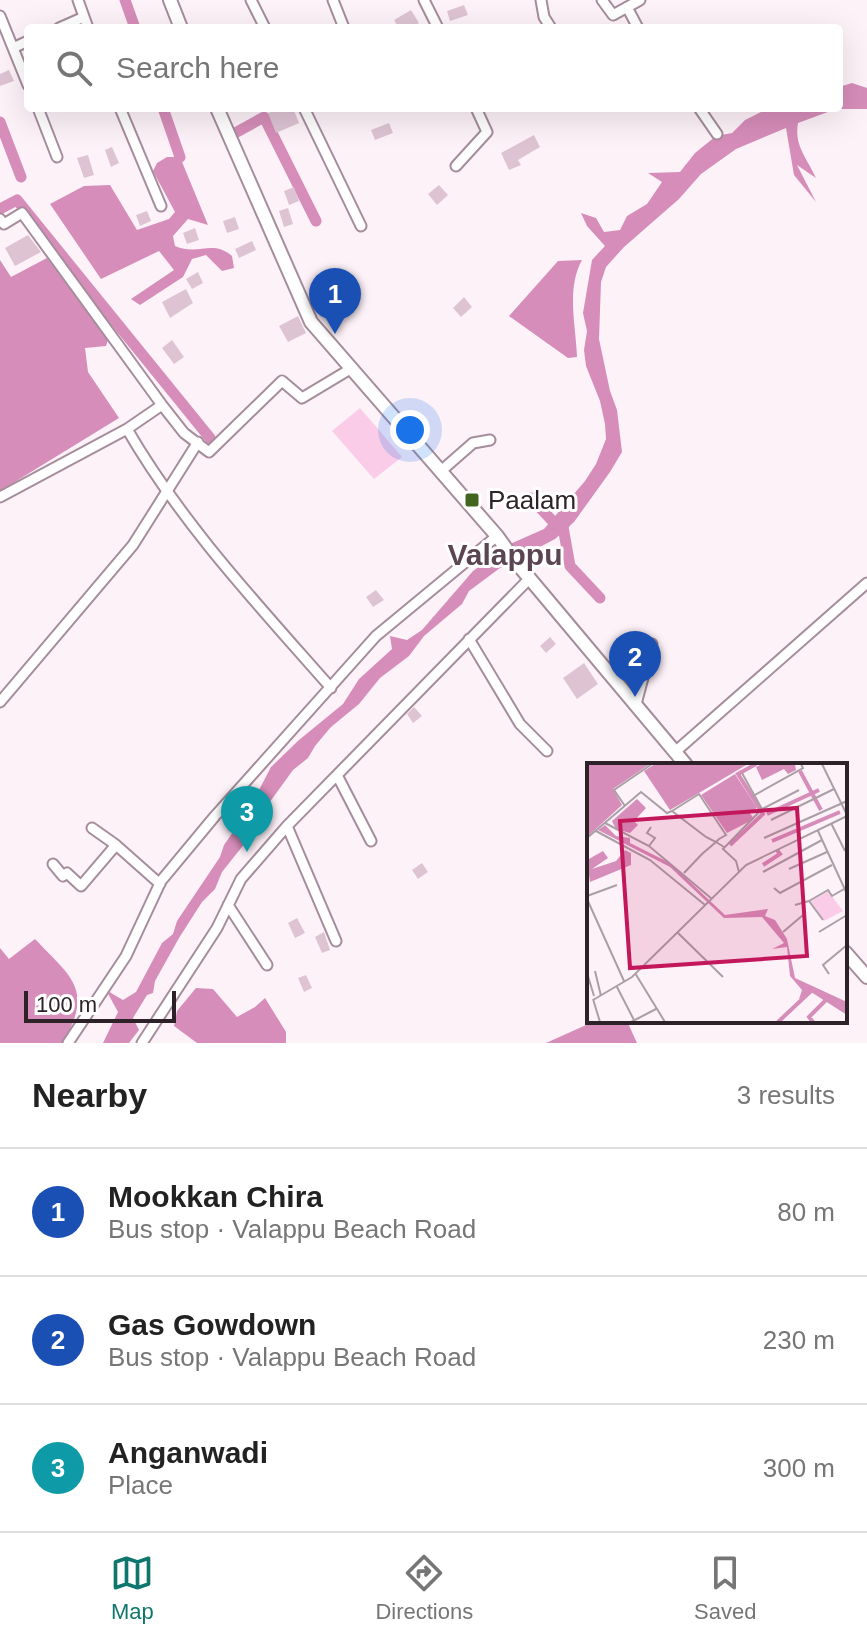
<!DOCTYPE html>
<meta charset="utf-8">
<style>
:root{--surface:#fff;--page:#f2f2f2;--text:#222;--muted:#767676;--line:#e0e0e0;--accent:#0f766e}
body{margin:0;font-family:Helvetica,sans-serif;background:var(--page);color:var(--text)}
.scale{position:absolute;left:24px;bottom:20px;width:152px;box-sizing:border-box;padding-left:8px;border:4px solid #2c2227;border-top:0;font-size:22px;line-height:28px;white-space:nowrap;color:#2c2227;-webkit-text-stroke:6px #fff;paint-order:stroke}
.you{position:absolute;left:410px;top:430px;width:28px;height:28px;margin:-20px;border:6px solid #fff;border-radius:50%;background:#1a73e8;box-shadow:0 0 0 12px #1a73e833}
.badge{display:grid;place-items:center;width:52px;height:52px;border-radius:50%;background:var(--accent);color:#fff;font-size:26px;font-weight:700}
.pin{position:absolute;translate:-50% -66px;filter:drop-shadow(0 2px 4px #0008)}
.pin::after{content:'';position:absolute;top:42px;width:28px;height:24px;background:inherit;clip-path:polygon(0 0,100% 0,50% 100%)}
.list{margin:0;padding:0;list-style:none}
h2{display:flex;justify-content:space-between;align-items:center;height:104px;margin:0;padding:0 32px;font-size:34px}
h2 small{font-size:26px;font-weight:400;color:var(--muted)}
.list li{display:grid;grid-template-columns:52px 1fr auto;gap:24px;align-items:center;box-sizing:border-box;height:128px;padding:0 32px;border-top:2px solid var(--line)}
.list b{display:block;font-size:30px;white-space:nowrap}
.list p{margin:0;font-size:26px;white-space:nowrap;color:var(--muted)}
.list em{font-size:26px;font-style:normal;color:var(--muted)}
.icon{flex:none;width:44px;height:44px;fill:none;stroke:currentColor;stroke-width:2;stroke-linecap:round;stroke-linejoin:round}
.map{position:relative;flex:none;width:867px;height:1043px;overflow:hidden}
.search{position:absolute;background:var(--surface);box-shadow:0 8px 32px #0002;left:24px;right:24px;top:24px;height:88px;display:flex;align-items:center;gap:20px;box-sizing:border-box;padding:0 28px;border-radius:8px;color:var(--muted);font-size:30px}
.sheet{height:488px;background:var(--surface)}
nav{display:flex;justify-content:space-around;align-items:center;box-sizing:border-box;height:112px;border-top:2px solid var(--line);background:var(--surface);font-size:22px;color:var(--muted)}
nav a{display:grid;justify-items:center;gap:4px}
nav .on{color:var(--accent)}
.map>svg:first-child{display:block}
.green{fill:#fbcce7}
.water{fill:#d68db9}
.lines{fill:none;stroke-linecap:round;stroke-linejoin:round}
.canal{stroke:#d68db9;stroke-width:11}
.building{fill:#dec4d3}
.street-casing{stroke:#a68d9b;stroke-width:13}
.secondary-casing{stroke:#a68d9b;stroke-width:16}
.street{stroke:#fff;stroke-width:9}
.secondary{stroke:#fff;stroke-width:12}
.poi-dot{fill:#416620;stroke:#fff;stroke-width:3}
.labels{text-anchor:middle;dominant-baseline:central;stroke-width:6;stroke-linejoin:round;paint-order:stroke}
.poi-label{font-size:26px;fill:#2c2227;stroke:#fff;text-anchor:start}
.quarter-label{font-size:30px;font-weight:bold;fill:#5c4552;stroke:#fff}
.inset-river{fill:none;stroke:#d68db9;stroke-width:4}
.inset-road{fill:none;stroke:#aa9fa5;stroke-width:2}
.view{fill:#c2185b;fill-opacity:0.15;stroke:#c2185b;stroke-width:4}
.inset-edge{fill:none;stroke:#2c2227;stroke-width:4}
</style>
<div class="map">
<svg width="867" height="1043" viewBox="0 0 867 1043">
<rect width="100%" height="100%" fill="#fef2f9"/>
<path class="green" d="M360,408L402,457L374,479L332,431Z"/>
<path class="water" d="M852,83L867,88V109H836L798,123C794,146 807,158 816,178L797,165L816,202L794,175L786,128L736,149L701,174L679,199L624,247L606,267L601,282L599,339L610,391L617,410L622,452L610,472L574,522L555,539L500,568L469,591L462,604L424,636L409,656L380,678L359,704L331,727L315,746L308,758L293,770L256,821L249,838L222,872L215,889L202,902L179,938L155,981L153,993L147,995L133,1018L139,1030L129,1043H103L118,1012L106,990L123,1000L136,992L162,943L173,934L177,921L220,857L224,845L249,809L271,767L299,740L343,704L359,679L392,649L390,636L407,640L422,630L473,571L510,544L544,529L585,481L596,464L606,439L605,424L600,401L586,366L584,350L587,331L583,313L592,260L605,246L587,226L581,213L596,218L604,232L620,230L627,216L647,204L662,182L648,173L680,172L695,153L716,136L732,133L745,120L761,112L773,108H839V87Z
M167,157H180L208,225L188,219L173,236L175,246C199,256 212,239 232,256L234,268L222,271L206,255L192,259L183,277L140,305L131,299L174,270L159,251L101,279L50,204L84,186L110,185L137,230L169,219L175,212L153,171L157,163Z
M47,258L108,340L106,346L85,348L88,372L119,418L0,491V260L11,277Z
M582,260C566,289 576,326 577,357L568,358L509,316L558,261Z
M35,939C73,979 93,989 63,1043H0V948L9,959Z
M196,988L213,989L237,1017L255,1007L265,998L286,1032V1043H197L174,1026L177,1011Z
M595,1021H627L637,1043H546Z"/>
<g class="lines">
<path class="canal" d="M125,0L135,28
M163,108L180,157
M0,122L21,177
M235,133L264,117L316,221
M0,209L17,200L210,438
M531,498L560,529
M566,520L563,527L570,566L600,598"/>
</g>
<path class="building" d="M464,5L468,15L450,21L447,11Z
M411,10L419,23L411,28H399L394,20Z
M9,70L14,81L0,86V74Z
M281,108H293L299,123L276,133L268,113Z
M389,123L393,133L375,140L371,130Z
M534,135L540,147L518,160L521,165L509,170L501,153Z
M112,147L119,163L111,167L105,150Z
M88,155L94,175L84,178L77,158Z
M439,185L448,195L437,205L428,194Z
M294,187L299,201L289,205L284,191Z
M288,208L293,224L284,227L279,211Z
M147,211L151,221L140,226L136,215Z
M235,217L239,229L227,233L223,221Z
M195,228L199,240L187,244L183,233Z
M28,235L41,252L15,266L5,248Z
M252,241L256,250L239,258L235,249Z
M198,272L203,283L192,289L186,279Z
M186,289L193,303L170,318L162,302Z
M464,297L472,307L461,317L453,308Z
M298,316L306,333L288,342L279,326Z
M172,340L184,357L174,364L162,348Z
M376,590L384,600L373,607L366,597Z
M550,637L556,644L546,653L540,646Z
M584,663L598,684L577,699L563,678Z
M414,707L422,716L413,723L407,714Z
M422,863L428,872L418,879L412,870Z
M297,918L305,933L295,938L288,923Z
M324,932L330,950L322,953L315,937Z
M306,975L312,988L304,992L298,978Z"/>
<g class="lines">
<defs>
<path id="street" d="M78,0L88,28
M251,0L265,28
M333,0L344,28
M424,0L438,28
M541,0L544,17L551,28
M602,0L613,15L640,0
M627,7L638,28
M0,16L28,85
M59,28L84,17
M13,48L28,41
M38,108L57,157
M120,108L161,206
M304,108L361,226
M699,108L717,134
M456,166L487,132L476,108
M0,219L4,224L22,213L162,405L184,433L209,452L282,381L302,398L352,368
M127,429L162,405
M441,471L473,443L490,440
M0,497L127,429C182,524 259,606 331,688
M469,639L520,724L547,751
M0,702L133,545L198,442
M636,704L652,644
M675,752L867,583
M337,775L371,841
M287,826L336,941
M92,828L116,845
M53,864L63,876L67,873L81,886L116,845L160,884
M228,905L267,965
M68,1043L126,956L161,881L215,816L376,636L497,536
M142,1043L217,928L241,879L287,826L530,578"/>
<path id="secondary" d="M170,0L181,28
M217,108L311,322L497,536L515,561L686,765
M845,952L867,977"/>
</defs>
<use href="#street" class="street-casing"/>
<use href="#secondary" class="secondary-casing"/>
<use href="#street" class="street"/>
<use href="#secondary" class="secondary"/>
</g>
<rect class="poi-dot" x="464" y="492" width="16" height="16" rx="4"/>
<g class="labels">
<g class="poi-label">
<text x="488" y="500">Paalam</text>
</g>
<g class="quarter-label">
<text x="505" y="554">Valappu</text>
</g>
</g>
<g transform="translate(587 763)">
<rect width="260" height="260" fill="#fef2f9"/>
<path d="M241,128L256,148L237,158L224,138Z" fill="#fbcce7"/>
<path d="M0,1H63L26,26L35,42L0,74ZM68,1H161L83,47L57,8ZM175,1H208L209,7L201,11L197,6L175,17L169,4ZM148,11L170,45L163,50L167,56L140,70L114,32ZM50,36L59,45L47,58L51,62L43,70L29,66L25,58ZM18,62L29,73L43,75V80L83,100L138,152L181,146L178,153L188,157L200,176L208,215L260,239V252L224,229L212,236L215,227L203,213L200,184L185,186L197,180L175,154L137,155L83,104L11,67ZM38,87L44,90V102L3,119L0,97L16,88L21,95L5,106L29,98Z" fill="#d68db9"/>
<path class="inset-river" d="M213,8L234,47M180,51L232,27M185,78L253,49M143,82L176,51L151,11L169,1M176,102L193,91L190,87M191,259L224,228M226,259L222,254L241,235"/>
<path class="inset-road" d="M235,1L260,52M166,33L216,5L214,1M38,43L27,27L65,1M175,46L212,27M184,57L247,26M18,60L62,83L125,136M244,60L258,88M9,68L63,97L118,142M231,68L260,131M0,75L54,29L80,50L85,48M177,75L260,38M62,83L68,75L60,70L64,64M202,106L240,89M152,109L149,98L136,86L175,46L155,10M176,109L235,77M97,110L115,91L129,79L132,76L139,72L112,31L85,48L119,74L129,79L137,84M187,125L193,130L245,102M0,133L30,122M0,136L37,218M222,138L241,127L245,133L257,126M208,142L222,138L236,157M90,169L136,214M196,169L216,152M232,169L260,152M8,208L14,233M0,210L7,233M48,210L78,259M242,211L236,202L260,182M30,224L48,259M6,236L13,259M6,237L45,214L159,102L260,53M44,259L69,246"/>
<path class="view" d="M210,45L220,193L43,205L33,58Z"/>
<rect width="260" height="260" class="inset-edge"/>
</g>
</svg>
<div class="scale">100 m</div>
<div class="you"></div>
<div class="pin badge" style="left:335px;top:334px;background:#1a4fb4">1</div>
<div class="pin badge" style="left:635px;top:697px;background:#1a4fb4">2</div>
<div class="pin badge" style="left:247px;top:852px;background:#0f9aa8">3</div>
<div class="search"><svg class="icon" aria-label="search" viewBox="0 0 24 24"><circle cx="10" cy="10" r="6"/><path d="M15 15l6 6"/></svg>Search here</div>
</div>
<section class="sheet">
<h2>Nearby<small>3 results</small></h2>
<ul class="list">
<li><span class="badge" style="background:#1a4fb4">1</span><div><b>Mookkan Chira</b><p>Bus stop · Valappu Beach Road</p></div><em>80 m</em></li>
<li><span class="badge" style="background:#1a4fb4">2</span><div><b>Gas Gowdown</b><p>Bus stop · Valappu Beach Road</p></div><em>230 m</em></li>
<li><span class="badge" style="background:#0f9aa8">3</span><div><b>Anganwadi</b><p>Place</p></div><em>300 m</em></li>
</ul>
</section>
<nav>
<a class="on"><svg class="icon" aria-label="map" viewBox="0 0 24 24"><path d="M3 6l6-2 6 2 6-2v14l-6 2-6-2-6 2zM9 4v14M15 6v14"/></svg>Map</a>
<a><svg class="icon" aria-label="directions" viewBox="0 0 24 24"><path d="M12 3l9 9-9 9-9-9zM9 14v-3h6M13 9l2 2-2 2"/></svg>Directions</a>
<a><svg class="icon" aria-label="saved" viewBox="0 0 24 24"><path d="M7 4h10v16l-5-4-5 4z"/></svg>Saved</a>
</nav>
